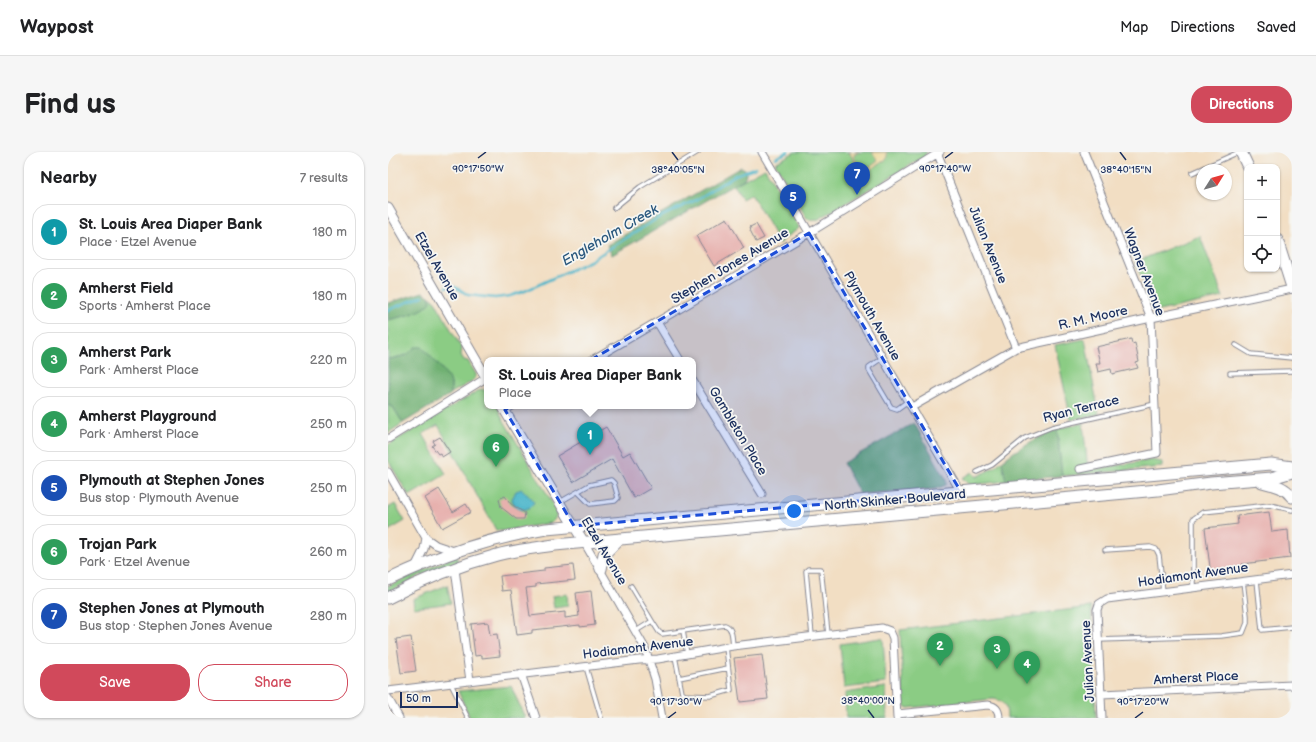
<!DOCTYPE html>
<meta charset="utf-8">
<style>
:root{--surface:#fff;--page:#f6f6f6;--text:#202124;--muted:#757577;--line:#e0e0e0;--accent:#d1495b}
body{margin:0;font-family:"Balsamiq Sans",sans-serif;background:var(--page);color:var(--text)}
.controls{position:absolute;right:12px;top:12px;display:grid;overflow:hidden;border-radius:8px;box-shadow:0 1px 3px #0004}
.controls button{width:36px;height:36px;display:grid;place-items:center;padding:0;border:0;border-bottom:1px solid var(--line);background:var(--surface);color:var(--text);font:20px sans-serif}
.compass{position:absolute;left:808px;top:12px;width:36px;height:36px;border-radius:50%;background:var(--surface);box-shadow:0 1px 3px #0004;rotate:53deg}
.scale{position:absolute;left:12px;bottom:10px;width:58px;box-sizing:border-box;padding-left:4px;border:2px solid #1b2f5e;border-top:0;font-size:11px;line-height:14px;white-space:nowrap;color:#1b2f5e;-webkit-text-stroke:3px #f6f6f2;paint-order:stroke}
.you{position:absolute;left:406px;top:359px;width:14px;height:14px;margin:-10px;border:3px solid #fff;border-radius:50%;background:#1a73e8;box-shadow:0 0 0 6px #1a73e833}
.badge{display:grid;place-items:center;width:26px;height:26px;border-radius:50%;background:var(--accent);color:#fff;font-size:13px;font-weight:700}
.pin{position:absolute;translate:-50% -33px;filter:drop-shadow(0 1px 2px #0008)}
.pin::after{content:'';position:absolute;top:21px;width:14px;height:12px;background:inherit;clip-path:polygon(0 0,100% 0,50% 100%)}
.popup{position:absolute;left:96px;top:205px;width:212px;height:52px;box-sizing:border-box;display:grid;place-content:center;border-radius:8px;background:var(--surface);filter:drop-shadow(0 1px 3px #0005);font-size:13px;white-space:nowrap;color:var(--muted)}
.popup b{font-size:15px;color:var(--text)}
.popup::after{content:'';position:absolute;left:50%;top:100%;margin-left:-8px;border:8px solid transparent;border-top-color:var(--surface)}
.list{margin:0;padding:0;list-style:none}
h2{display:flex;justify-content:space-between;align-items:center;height:52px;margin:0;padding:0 16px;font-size:17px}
h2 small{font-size:13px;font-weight:400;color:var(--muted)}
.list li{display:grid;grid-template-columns:26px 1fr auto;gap:12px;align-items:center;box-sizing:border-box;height:56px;margin:0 8px 8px;padding:0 8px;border:1px solid var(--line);border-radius:16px}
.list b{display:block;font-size:15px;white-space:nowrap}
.list p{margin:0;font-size:13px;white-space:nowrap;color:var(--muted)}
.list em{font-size:13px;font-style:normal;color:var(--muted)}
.actions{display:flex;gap:8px;padding:12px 16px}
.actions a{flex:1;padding:9px 0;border:1px solid var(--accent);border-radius:16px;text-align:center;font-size:14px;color:var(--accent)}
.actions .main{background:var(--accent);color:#fff}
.icon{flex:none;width:22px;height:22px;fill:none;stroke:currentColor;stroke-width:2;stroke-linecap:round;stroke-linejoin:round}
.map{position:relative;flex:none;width:904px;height:566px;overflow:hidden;border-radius:16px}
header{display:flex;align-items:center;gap:24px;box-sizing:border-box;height:56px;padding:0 20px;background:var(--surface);border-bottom:1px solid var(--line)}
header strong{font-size:19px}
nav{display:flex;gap:22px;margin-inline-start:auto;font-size:14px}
.intro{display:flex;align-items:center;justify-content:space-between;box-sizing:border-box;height:96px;padding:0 24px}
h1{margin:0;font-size:28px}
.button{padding:10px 18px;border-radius:16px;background:var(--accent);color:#fff;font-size:14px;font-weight:700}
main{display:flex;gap:24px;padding:0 24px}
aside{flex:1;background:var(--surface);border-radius:16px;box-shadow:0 1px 3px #0004}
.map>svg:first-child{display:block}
.green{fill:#8bcc84;stroke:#537e71}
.forest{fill:#70b072;stroke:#467068}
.sand{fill:#eeda9e;stroke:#84847e}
.water{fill:#4cb6ca;stroke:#347294}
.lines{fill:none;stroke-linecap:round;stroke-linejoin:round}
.stream{stroke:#4cb6ca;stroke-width:2.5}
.building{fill:#e7b1ae}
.service-casing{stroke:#868690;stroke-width:5.5}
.minor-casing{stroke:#868690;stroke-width:9}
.tertiary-casing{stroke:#868690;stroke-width:11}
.primary-casing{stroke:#868690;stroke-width:13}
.service{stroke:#fff;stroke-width:3.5}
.minor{stroke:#fff;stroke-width:7}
.tertiary{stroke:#fff;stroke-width:9}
.primary{stroke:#fff;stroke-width:11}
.marked{fill:#1d4ed8;fill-opacity:0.2;stroke:#1d4ed8;stroke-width:3;stroke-dasharray:8 5;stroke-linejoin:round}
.ticks{fill:none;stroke:#1b2f5e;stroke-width:1.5}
.labels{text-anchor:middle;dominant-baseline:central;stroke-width:3.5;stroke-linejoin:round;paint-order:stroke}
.street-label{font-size:13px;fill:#1b2f5e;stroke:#f6f6f2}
.water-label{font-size:14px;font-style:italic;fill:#2a587e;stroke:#f6f6f2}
.ticks-label{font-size:10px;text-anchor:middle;fill:#1b2f5e;stroke:#f6f6f2;stroke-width:3.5;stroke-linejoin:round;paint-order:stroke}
</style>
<header>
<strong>Waypost</strong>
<nav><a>Map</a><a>Directions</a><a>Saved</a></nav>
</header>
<div class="intro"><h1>Find us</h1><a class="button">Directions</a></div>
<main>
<aside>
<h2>Nearby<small>7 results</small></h2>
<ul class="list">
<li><span class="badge" style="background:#0f9aa8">1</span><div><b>St. Louis Area Diaper Bank</b><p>Place · Etzel Avenue</p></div><em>180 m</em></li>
<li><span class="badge" style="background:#2e9e5b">2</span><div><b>Amherst Field</b><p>Sports · Amherst Place</p></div><em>180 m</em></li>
<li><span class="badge" style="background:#2e9e5b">3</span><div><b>Amherst Park</b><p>Park · Amherst Place</p></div><em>220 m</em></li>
<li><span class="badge" style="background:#2e9e5b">4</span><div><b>Amherst Playground</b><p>Park · Amherst Place</p></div><em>250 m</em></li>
<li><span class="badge" style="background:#1a4fb4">5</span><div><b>Plymouth at Stephen Jones</b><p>Bus stop · Plymouth Avenue</p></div><em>250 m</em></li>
<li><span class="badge" style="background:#2e9e5b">6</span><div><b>Trojan Park</b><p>Park · Etzel Avenue</p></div><em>260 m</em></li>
<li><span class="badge" style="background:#1a4fb4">7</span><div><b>Stephen Jones at Plymouth</b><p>Bus stop · Stephen Jones Avenue</p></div><em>280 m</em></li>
</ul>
<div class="actions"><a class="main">Save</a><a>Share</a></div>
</aside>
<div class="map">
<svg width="904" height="566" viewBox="0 0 904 566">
<rect width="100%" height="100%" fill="#f6f6f2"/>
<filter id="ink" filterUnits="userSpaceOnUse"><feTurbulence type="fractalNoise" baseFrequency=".025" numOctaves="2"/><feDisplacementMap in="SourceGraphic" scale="8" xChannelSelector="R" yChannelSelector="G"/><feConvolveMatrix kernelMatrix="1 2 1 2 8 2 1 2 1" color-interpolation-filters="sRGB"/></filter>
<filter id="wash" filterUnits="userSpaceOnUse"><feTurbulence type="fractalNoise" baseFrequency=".012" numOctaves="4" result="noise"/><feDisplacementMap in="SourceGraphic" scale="16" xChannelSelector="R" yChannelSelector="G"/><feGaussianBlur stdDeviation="0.9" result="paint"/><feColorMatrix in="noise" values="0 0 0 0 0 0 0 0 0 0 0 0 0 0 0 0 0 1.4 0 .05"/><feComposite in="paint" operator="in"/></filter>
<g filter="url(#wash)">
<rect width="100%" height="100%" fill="#f2dec3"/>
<path class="green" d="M407,0H539L536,5L429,68C424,69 422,69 418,65L387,11Z
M377,16L411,75L410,77L396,87L392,92L363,42L354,47L346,33Z
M812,84L835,145L771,159L767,157L747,110Z
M41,144L47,149L74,197L73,203L76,208L80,209L88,222V225L83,230L63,241V231L27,195L19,203L2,207L0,206V168L21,163L43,150Z
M697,187L711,262L683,268L667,193Z
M93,237L99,239V254H109L112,259V262L168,357C169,363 168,367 163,371L114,379L108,378L50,273L35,282L58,322L21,344L0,308V293Z
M0,253L5,255L15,271L0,281Z
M695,271L700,318L764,308L774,310V315L674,324L669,277Z
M614,309L618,329L582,333L579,331L574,326L584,320L588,325L605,316Z
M7,352L17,369L0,379V356Z
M68,404L70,409L33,423L0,440V434Z
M59,433L63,451L26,456L25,447Z
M179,442L180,454L166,456L164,444Z
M703,455L708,566H619C619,556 617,548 605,547L520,556L516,554L512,478Z
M493,486L495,487L498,531L456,536L452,492Z
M123,534L137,566H82L70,539Z
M498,535L499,566H458L457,541Z"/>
<path class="forest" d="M353,15L357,17L358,22L356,27L224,103L219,93Z
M35,140L41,144L43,150C34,162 14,164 0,168V151Z
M27,195H34L55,218L63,231V242L15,271L5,255L0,253V206L2,207L19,203Z
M526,271L558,327V333L547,337L472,342L455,311Z
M669,277L674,324L618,329L614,309C631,295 649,286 669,277Z"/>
<path class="sand" d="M461,0H471L466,3V5L474,18L477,19L490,9L484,0H499V7L477,21V25L475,26L470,23L472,18Z"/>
<path class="water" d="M134,337L146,350C140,361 127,360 124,347L128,339Z"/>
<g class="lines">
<path class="stream" d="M387,6L400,0
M58,135L64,134L71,137L80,143L107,146L122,144L137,139L202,109L270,66L310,47L347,23L368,15
M0,158L35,144"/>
</g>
<g id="blocks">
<path class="building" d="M339,66L356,96L326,114L308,84Z
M368,72L376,86L368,90L362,78L363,77L362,75Z
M743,187L744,192L747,191L751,210L748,211L750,216L724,222L723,217L710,220L708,211H712L708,195Z
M218,275L235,304L242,300L263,336L246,346L224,307L185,330L169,304Z
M52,285L62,300L54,305L52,301L50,302L44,294L47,292L45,289Z
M51,337L65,360L78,352L83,360L54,376L37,346Z
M117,344L123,352L137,361L136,367H128L113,355L111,347Z
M881,360L884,380L900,378L902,406L854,412L855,419L823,423L817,376L850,372L849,364Z
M185,413L187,428L148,432V435L138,436L142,464L177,460V466L191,464L188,441L203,439L207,473L192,475V473L144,478V481L129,483L123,438L114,439L112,424L156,419V416Z
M100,470L102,483L109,482L112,504L94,506V503L87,504L83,472Z
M23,485L28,519L13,521L8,487Z
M374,503L380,547L352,550L346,506Z"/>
</g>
</g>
<g filter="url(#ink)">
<use href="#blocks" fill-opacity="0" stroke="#868690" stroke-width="1"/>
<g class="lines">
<defs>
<path id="service" d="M804,21L851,0
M226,56L252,35L310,0
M848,193L863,202L904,206
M494,206L481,215V218L503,255L509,257L520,249
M842,221L904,219
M589,320L604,313L637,286L664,275L767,252
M172,350L201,333L223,328L226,331L230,346L227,349L202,352L190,340
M717,398L762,395L768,397L771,403L775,440
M869,428L874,478L904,475
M243,434L264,469
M805,435V367L815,360L882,353L904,358
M248,479L264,469L271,480L274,482L295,479L299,502
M295,479L337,473C345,476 344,486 345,494
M424,484L418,419L420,417H433L440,482
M711,488L833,484L855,481L859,471V464L855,429
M287,504L294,541L297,543L322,544L343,538L338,495
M198,515L213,566
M291,526L340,516
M63,532L80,566"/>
<path id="minor" d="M374,0L573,340
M549,0L628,196
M269,170L292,208
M204,208L421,81L552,0
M305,229L374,342
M524,255L628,196L763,166L904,137
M117,258L124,254
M0,287L98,226
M692,317L769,301L763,166L696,0
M0,320L38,386L48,393L66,399
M196,390L257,496L267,527L274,566
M27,415L36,397L38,386
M67,417L82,529
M133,522L148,566
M0,539L251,508L270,507L345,494L494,476L502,479L505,486L509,566
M714,542L904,533
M0,546L11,566
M509,562L600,553C608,554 611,558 611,566
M714,566L709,458L711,452L719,447L904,423"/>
<path id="tertiary" d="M0,56L99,227
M114,254L179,363L196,390"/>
<path id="primary" d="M853,0L860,15
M889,88L904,135
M874,330C886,333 896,334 904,345
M213,417L216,402L231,387
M0,428C54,402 99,387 158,377L883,312L904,315
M0,446C34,428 71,413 109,403C128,398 147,396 167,393L770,338L823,331L884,326L904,320"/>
</defs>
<use href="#service" class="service-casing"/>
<use href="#minor" class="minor-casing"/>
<use href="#tertiary" class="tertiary-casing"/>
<use href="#primary" class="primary-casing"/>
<use href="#service" class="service"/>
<use href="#minor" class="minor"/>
<use href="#tertiary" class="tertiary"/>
<use href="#primary" class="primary"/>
</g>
</g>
<path class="marked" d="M421,81L573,340L186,374L117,258Z"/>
<path class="ticks" d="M284,0L290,8M732,0L738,8M90,6L98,0M557,6L565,0M480,558L486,566M280,566L288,560M747,566L755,560"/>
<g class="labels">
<g class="street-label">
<text transform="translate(600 93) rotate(68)">Julian Avenue</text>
<text transform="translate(49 114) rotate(60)">Etzel Avenue</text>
<text transform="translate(342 114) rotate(-31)">Stephen Jones Avenue</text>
<text transform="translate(756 120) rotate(69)">Wagner Avenue</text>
<text transform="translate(484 164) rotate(60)">Plymouth Avenue</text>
<text transform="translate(705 166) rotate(-13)">R. M. Moore</text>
<text transform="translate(693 257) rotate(-14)">Ryan Terrace</text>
<text transform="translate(350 279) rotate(59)">Gambleton Place</text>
<text transform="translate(507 348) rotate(-5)">North Skinker Boulevard</text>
<text transform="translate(216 399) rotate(59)">Etzel Avenue</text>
<text transform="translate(805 423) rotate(-8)">Hodiamont Avenue</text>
<text transform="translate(250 496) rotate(-7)">Hodiamont Avenue</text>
<text transform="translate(700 509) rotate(-93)">Julian Avenue</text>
<text transform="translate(808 526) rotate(-3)">Amherst Place</text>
</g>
<g class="water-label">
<text transform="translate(222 83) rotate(-30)">Engleholm Creek</text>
</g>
</g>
<g class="ticks-label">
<text x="90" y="20">90°17'50"W</text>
<text x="557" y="20">90°17'40"W</text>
<text x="290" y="21">38°40'05"N</text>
<text x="738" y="21">38°40'15"N</text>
<text x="480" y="552">38°40'00"N</text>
<text x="288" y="553">90°17'30"W</text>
<text x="755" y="553">90°17'20"W</text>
</g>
</svg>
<div class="controls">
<button>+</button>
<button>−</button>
<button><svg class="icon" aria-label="locate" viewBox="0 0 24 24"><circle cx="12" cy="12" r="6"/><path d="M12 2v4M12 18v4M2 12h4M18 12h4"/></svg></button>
</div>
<svg class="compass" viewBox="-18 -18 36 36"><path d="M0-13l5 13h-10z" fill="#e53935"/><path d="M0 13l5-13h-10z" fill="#757577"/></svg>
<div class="scale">50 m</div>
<div class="you"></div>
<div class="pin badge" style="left:202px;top:303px;background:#0f9aa8">1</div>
<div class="popup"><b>St. Louis Area Diaper Bank</b>Place</div>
<div class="pin badge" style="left:552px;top:514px;background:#2e9e5b">2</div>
<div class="pin badge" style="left:609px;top:517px;background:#2e9e5b">3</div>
<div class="pin badge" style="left:639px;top:532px;background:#2e9e5b">4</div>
<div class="pin badge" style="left:405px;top:65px;background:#1a4fb4">5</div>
<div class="pin badge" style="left:108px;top:315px;background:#2e9e5b">6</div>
<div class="pin badge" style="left:469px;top:43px;background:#1a4fb4">7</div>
</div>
</main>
